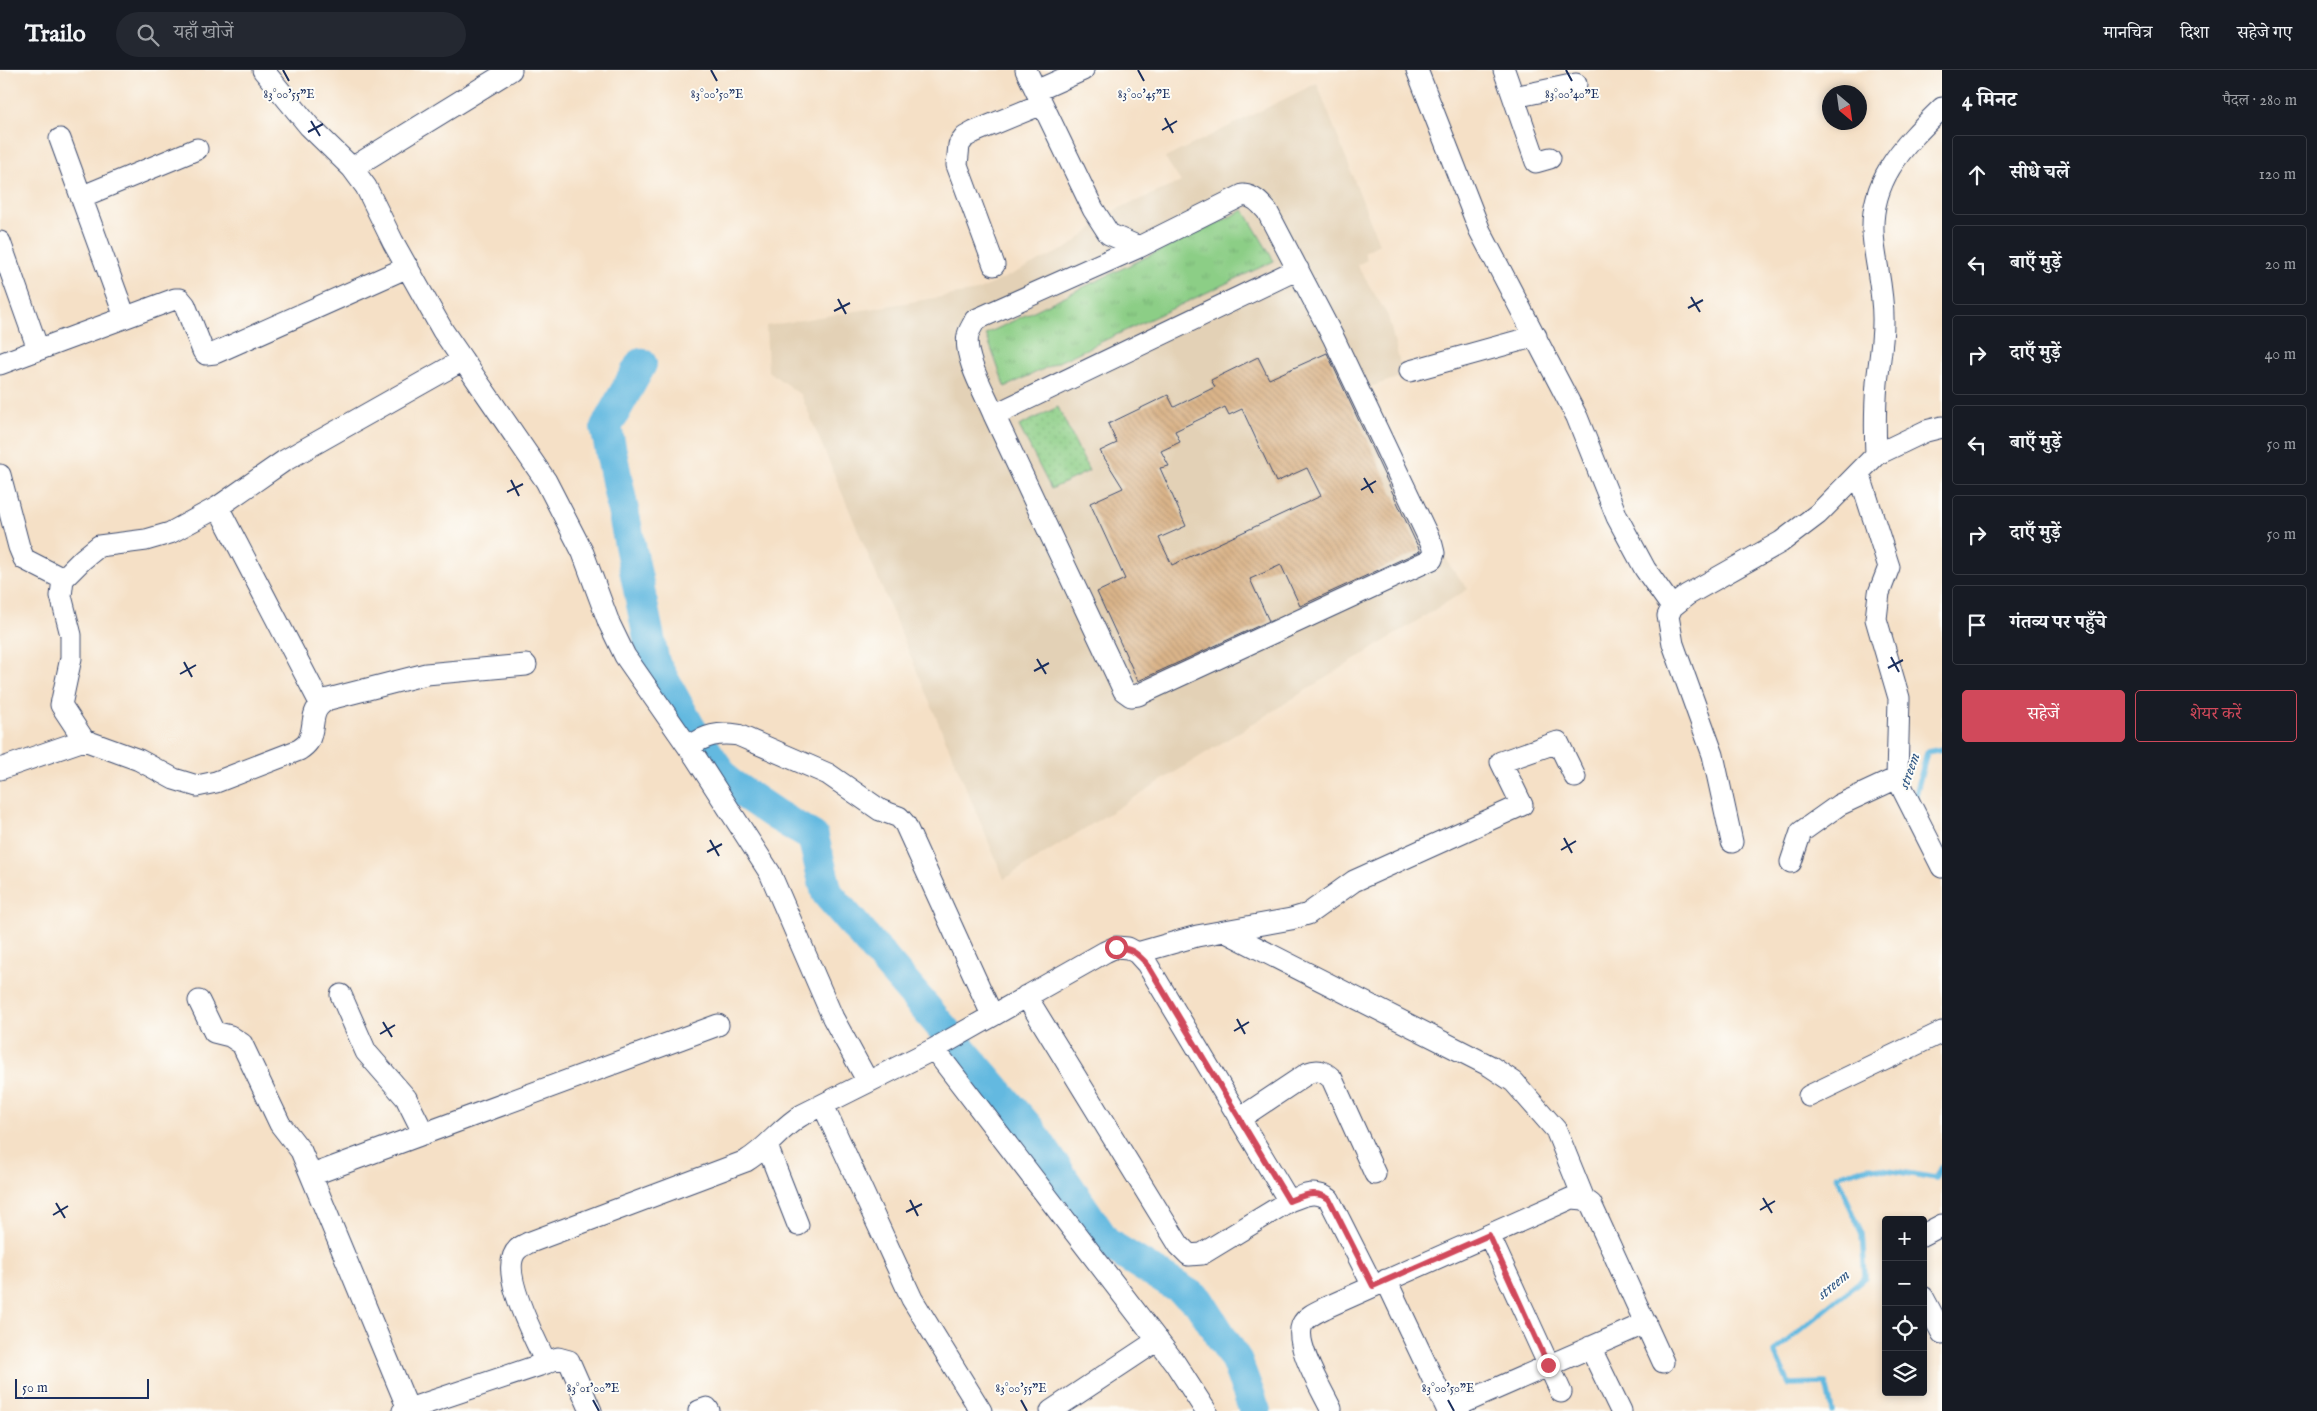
<!DOCTYPE html>
<html lang="hi">
<meta charset="utf-8">
<style>
:root{--surface:#171b24;--page:#242831;--text:#f1f3f6;--muted:#9ea1a6;--line:#363941;--accent:#d1495b}
body{margin:0;font-family:"IM FELL English","Noto Serif Devanagari",serif;background:var(--page);color:var(--text)}
.controls{position:absolute;right:15px;bottom:15px;display:grid;overflow:hidden;border-radius:5px;box-shadow:0 2px 8px #0003}
.controls button{width:45px;height:45px;display:grid;place-items:center;padding:0;border:0;border-bottom:1px solid var(--line);background:var(--surface);color:var(--text);font:25px sans-serif}
.compass{position:absolute;left:1822px;top:15px;width:45px;height:45px;border-radius:50%;background:var(--surface);box-shadow:0 2px 8px #0003;rotate:151deg}
.scale{position:absolute;left:15px;bottom:12px;width:134px;box-sizing:border-box;padding-left:5px;border:2px solid #1b2f5e;border-top:0;font-size:14px;line-height:18px;white-space:nowrap;color:#1b2f5e;-webkit-text-stroke:4px #fdfcf7;paint-order:stroke}
.stop{position:absolute;width:15px;height:15px;margin:-11px;border:4px solid #d1495b;border-radius:50%;background:#fff}
.stop.end{background:#d1495b;border-color:#fff;box-shadow:0 1px 5px #0008}
.list{margin:0;padding:0;list-style:none}
h2{display:flex;justify-content:space-between;align-items:center;height:65px;margin:0;padding:0 20px;font-size:21px}
h2 small{font-size:16px;font-weight:400;color:var(--muted)}
.list li{display:grid;grid-template-columns:32px 1fr auto;gap:15px;align-items:center;box-sizing:border-box;height:80px;margin:0 10px 10px;padding:0 10px;border:1px solid var(--line);border-radius:5px}
.list b{display:block;font-size:19px;white-space:nowrap}
.list em{font-size:16px;font-style:normal;color:var(--muted)}
.actions{display:flex;gap:10px;padding:15px 20px}
.actions a{flex:1;padding:11px 0;border:1px solid var(--accent);border-radius:5px;text-align:center;font-size:18px;color:var(--accent)}
.actions .main{background:var(--accent);color:#fff}
.icon{flex:none;width:28px;height:28px;fill:none;stroke:currentColor;stroke-width:2;stroke-linecap:round;stroke-linejoin:round}
.map{position:relative;flex:none;width:1942px;height:1341px;overflow:hidden}
header{display:flex;align-items:center;gap:30px;box-sizing:border-box;height:70px;padding:0 25px;background:var(--surface);border-bottom:1px solid var(--line)}
header strong{font-size:24px}
nav{display:flex;gap:28px;margin-inline-start:auto;font-size:18px}
.search{width:350px;height:45px;background:var(--page);display:flex;align-items:center;gap:12px;box-sizing:border-box;padding:0 18px;border-radius:28px;color:var(--muted);font-size:19px}
main{display:flex}
aside{flex:1;background:var(--surface)}
.map>svg:first-child{display:block}
.built{fill:#e3d1b6}
.grass{fill:url(#grass-tufts);stroke:#547e72}
.park{fill:url(#park-dots);stroke:#547e72}
.lines{fill:none;stroke-linecap:round;stroke-linejoin:round}
.stream{stroke:#64b9e0;stroke-width:5.5}
.river{stroke:#64b9e0;stroke-width:32}
.building{fill:url(#building-back-hatch);fill-rule:evenodd}
.minor-casing{stroke:#3c4a6e;stroke-width:23}
.minor{stroke:#fff;stroke-width:21}
.route{stroke:#d1495b;stroke-width:6}
.ticks{fill:none;stroke:#1b2f5e;stroke-width:2}
.labels{text-anchor:middle;dominant-baseline:central;stroke-width:4;stroke-linejoin:round;paint-order:stroke}
.water-label{font-size:16px;font-style:italic;fill:#315885;stroke:#fdfcf7}
.ticks-label{font-size:12px;text-anchor:middle;fill:#1b2f5e;stroke:#fdfcf7;stroke-width:4;stroke-linejoin:round;paint-order:stroke}
</style>
<header>
<strong>Trailo</strong>
<div class="search"><svg class="icon" aria-label="search" viewBox="0 0 24 24"><circle cx="10" cy="10" r="6"/><path d="M15 15l6 6"/></svg>यहाँ खोजें</div>
<nav><a>मानचित्र</a><a>दिशा</a><a>सहेजे गए</a></nav>
</header>
<main>
<div class="map">
<svg width="1942" height="1341" viewBox="0 0 1942 1341">
<defs>
<pattern id="grass-tufts" width="24" height="20" patternUnits="userSpaceOnUse" patternTransform="scale(1.25)"><rect width="24" height="20" fill="#8cce86"/><path d="M3 7l-1-3M5 7V3M7 7l1-3M15 17l-1-3M17 17v-4M19 17l1-3" fill="none" stroke="#78b176"/></pattern>
<pattern id="park-dots" width="8" height="8" patternUnits="userSpaceOnUse" patternTransform="scale(1.25)"><rect width="8" height="8" fill="#8cce86"/><path d="M2 2h.1M6 6h.1" fill="none" stroke="#78b176" stroke-width="1.8" stroke-linecap="round"/></pattern>
<pattern id="building-back-hatch" width="6" height="6" patternUnits="userSpaceOnUse" patternTransform="scale(1.25)"><rect width="6" height="6" fill="#dab489"/><path d="M-1 5l2 2M0 0l6 6M5-1l2 2" fill="none" stroke="#ba9b79"/></pattern>
</defs>
<rect width="100%" height="100%" fill="#fdfcf7"/>
<filter id="ink" filterUnits="userSpaceOnUse"><feTurbulence type="fractalNoise" baseFrequency=".02" numOctaves="2"/><feDisplacementMap in="SourceGraphic" scale="10" xChannelSelector="R" yChannelSelector="G"/><feConvolveMatrix kernelMatrix="1 2 1 2 8 2 1 2 1" color-interpolation-filters="sRGB"/></filter>
<filter id="wash" filterUnits="userSpaceOnUse"><feTurbulence type="fractalNoise" baseFrequency=".0096" numOctaves="4" result="noise"/><feDisplacementMap in="SourceGraphic" scale="20" xChannelSelector="R" yChannelSelector="G"/><feGaussianBlur stdDeviation="1.12" result="paint"/><feColorMatrix in="noise" values="0 0 0 0 0 0 0 0 0 0 0 0 0 0 0 0 0 1.4 0 .05"/><feComposite in="paint" operator="in"/></filter>
<g filter="url(#wash)">
<rect width="100%" height="100%" fill="#f5e0c6"/>
<path class="built" d="M1317,13L1379,174L1364,182L1367,190L1357,195L1388,246L1403,306L1370,317L1450,496L1468,519L1004,809L801,325L768,301L766,256L977,221L1069,177L1115,140L1181,112L1165,88Z"/>
<path class="grass" d="M1244,140L1274,191L1005,317L986,264Z"/>
<path class="park" d="M1058,337L1089,401L1051,419L1019,356Z"/>
<g class="lines">
<path class="stream" d="M1915,728L1927,682L1942,679
M1832,1341L1826,1313L1789,1314L1774,1282L1865,1207L1862,1164L1837,1106L1869,1097L1936,1108L1942,1096"/>
<path class="river" d="M641,294L606,357L654,593L690,658L727,712L776,745L813,767L827,823L1030,1060L1106,1173L1198,1230L1236,1290L1255,1341"/>
</g>
<g id="blocks">
<path class="building" d="M1327,283L1420,481L1300,536L1281,495L1250,509L1269,551L1138,611L1097,522L1125,509L1090,433L1123,418L1100,381L1117,373L1108,354L1168,325L1174,337L1215,317L1211,310L1258,287L1269,309ZM1225,337L1229,345L1242,339L1276,412L1307,398L1321,426L1172,495L1159,468L1186,456L1160,398L1169,396L1161,381L1180,372L1175,361Z"/>
</g>
</g>
<g filter="url(#ink)">
<use href="#blocks" fill-opacity="0" stroke="#3c4a6e" stroke-width="1"/>
<g class="lines">
<defs>
<path id="minor" d="M263,0L309,56L352,98L366,117L393,172L443,261L546,411L583,483L609,553L625,586L696,688L770,803L833,948L868,1012
M1417,0L1480,161L1577,347L1617,447L1645,499L1672,537
M1504,0L1536,92L1550,88
M1036,21L1083,0
M1514,27L1576,14
M1942,38C1902,77 1866,113 1874,174C1877,200 1884,225 1883,253C1883,273 1879,293 1877,313C1875,337 1875,361 1876,385L1926,361L1942,357
M60,69L125,247
M352,98L511,0
M81,127L197,79
M0,172L38,279
M1139,177L975,250C973,255 969,260 968,265C963,287 986,325 994,345L1298,199
M994,195L957,95L959,75L965,67L974,62L1042,34
M463,290L284,391L218,437L170,463L146,470L99,476L83,489L63,509L61,526L71,565V588L61,635L84,670L139,690L174,709L197,716L216,712L299,680C302,678 306,675 308,672C317,655 307,640 329,629L426,604L526,595
M0,294L175,229H180L185,235L203,281L206,284L215,283L408,197
M1410,301L1536,266
M994,345L1124,621L1131,626L1138,625L1432,489L1434,483L1432,475L1334,269L1267,141C1260,133 1254,126 1243,125L1139,177L1109,164L1093,139L1026,0
M0,405L19,477L24,489L63,509
M218,437L320,633
M689,677C705,665 719,662 738,665L828,704L880,740L899,747L905,754L992,945
M0,699L84,670
M1897,708L1942,797
M1732,772L1713,685L1673,574L1668,546L1672,537L1687,525L1781,472L1818,444L1876,385
M1791,792L1801,762L1839,735L1897,708L1899,628L1876,549L1879,523L1889,497L1859,403
M1224,861L1490,996L1514,1012L1556,1060L1584,1129
M1137,883L1197,866L1291,849L1308,844L1354,811L1522,735L1501,692L1558,672L1575,707
M341,925L366,982L406,1028L424,1064
M1026,926L1179,1175L1189,1185L1202,1184L1289,1131
M199,931L214,962L230,966L242,974L280,1054L301,1081L409,1341
M934,979L1175,1293L1206,1341
M1809,1026L1942,962
M823,1035L912,1229L981,1341
M1239,1049L1308,1003C1318,999 1324,1001 1332,1009L1375,1104
M767,1076L798,1155
M312,1105L718,955
M1489,1165L1561,1322
M1923,1165L1942,1155
M1386,1210L1448,1341
M1923,1227L1942,1263
M1590,1277L1621,1341
M546,1293L558,1288L569,1291L591,1341
M1331,1339C1322,1320 1294,1275 1302,1255C1306,1246 1319,1241 1327,1237L1572,1128L1584,1129L1591,1134L1663,1292
M1447,1340L1646,1253
M403,1341L546,1293C536,1270 496,1199 518,1179C521,1176 525,1175 528,1173L746,1091C768,1078 781,1057 802,1045L934,979L1105,882L1116,877L1128,878L1137,883L1147,894L1289,1131C1304,1125 1315,1120 1329,1129L1373,1216
M699,1341L707,1338L709,1341
M1051,1341L1158,1270"/>
</defs>
<use href="#minor" class="minor-casing"/>
<use href="#minor" class="minor"/>
</g>
</g>
<g class="lines" filter="url(#ink)">
<path class="route" d="M1116,877C1131,878 1137,883 1147,894L1289,1131C1304,1125 1315,1120 1329,1129L1373,1216L1489,1165L1548,1295"/>
</g>
<path class="ticks" d="M283,0L289,11M711,0L717,11M1138,0L1144,11M1566,0L1572,11M1165,48L1173,63M311,51L320,66M1162,60L1177,51M308,62L323,54M1691,227L1700,242M838,229L846,244M1688,238L1703,230M834,241L850,233M1364,408L1373,423M511,410L519,426M1361,420L1376,411M507,422L523,414M1891,587L1899,602M1037,589L1046,604M184,592L192,607M1888,598L1903,590M1034,601L1049,593M180,604L196,595M1564,768L1572,783M710,770L719,786M1561,780L1576,771M707,782L722,774M1237,949L1245,964M383,952L392,967M1234,961L1249,952M380,964L395,955M1763,1128L1772,1143M910,1130L918,1146M56,1133L65,1148M1760,1140L1775,1131M906,1142L922,1134M53,1145L68,1136M593,1330L599,1341M1021,1330L1027,1341M1448,1330L1454,1341"/>
<g class="labels">
<g class="water-label">
<text transform="translate(1910 701) rotate(-71)">streem</text>
<text transform="translate(1834 1215) rotate(-40)">streem</text>
</g>
</g>
<g class="ticks-label">
<text x="289" y="28">83°00'55"E</text>
<text x="717" y="28">83°00'50"E</text>
<text x="1144" y="28">83°00'45"E</text>
<text x="1572" y="28">83°00'40"E</text>
<text x="593" y="1322">83°01'00"E</text>
<text x="1021" y="1322">83°00'55"E</text>
<text x="1448" y="1322">83°00'50"E</text>
</g>
</svg>
<div class="controls">
<button>+</button>
<button>−</button>
<button><svg class="icon" aria-label="locate" viewBox="0 0 24 24"><circle cx="12" cy="12" r="6"/><path d="M12 2v4M12 18v4M2 12h4M18 12h4"/></svg></button>
<button><svg class="icon" aria-label="layers" viewBox="0 0 24 24"><path d="M12 4l9 5-9 5-9-5zM3 14l9 5 9-5"/></svg></button>
</div>
<svg class="compass" viewBox="-18 -18 36 36"><path d="M0-13l5 13h-10z" fill="#e53935"/><path d="M0 13l5-13h-10z" fill="#9ea1a6"/></svg>
<div class="scale">50 m</div>
<div class="stop" style="left:1116px;top:877px"></div>
<div class="stop end" style="left:1548px;top:1295px"></div>
</div>
<aside>
<h2>4 मिनट<small>पैदल · 280 m</small></h2>
<ul class="list">
<li><svg class="icon" aria-label="ahead" viewBox="0 0 24 24"><path d="M12 20V5M6 11l6-6 6 6"/></svg><div><b>सीधे चलें</b></div><em>120 m</em></li>
<li><svg class="icon" aria-label="left" viewBox="0 0 24 24"><path d="M17 20v-9H6M10 6l-5 5 5 5"/></svg><div><b>बाएँ मुड़ें</b></div><em>20 m</em></li>
<li><svg class="icon" aria-label="right" viewBox="0 0 24 24"><path d="M7 20v-9h11M14 6l5 5-5 5"/></svg><div><b>दाएँ मुड़ें</b></div><em>40 m</em></li>
<li><svg class="icon" aria-label="left" viewBox="0 0 24 24"><path d="M17 20v-9H6M10 6l-5 5 5 5"/></svg><div><b>बाएँ मुड़ें</b></div><em>50 m</em></li>
<li><svg class="icon" aria-label="right" viewBox="0 0 24 24"><path d="M7 20v-9h11M14 6l5 5-5 5"/></svg><div><b>दाएँ मुड़ें</b></div><em>50 m</em></li>
<li><svg class="icon" aria-label="arrive" viewBox="0 0 24 24"><path d="M6 21V4h12l-3 4 3 4H6"/></svg><div><b>गंतव्य पर पहुँचे</b></div></li>
</ul>
<div class="actions"><a class="main">सहेजें</a><a>शेयर करें</a></div>
</aside>
</main>
